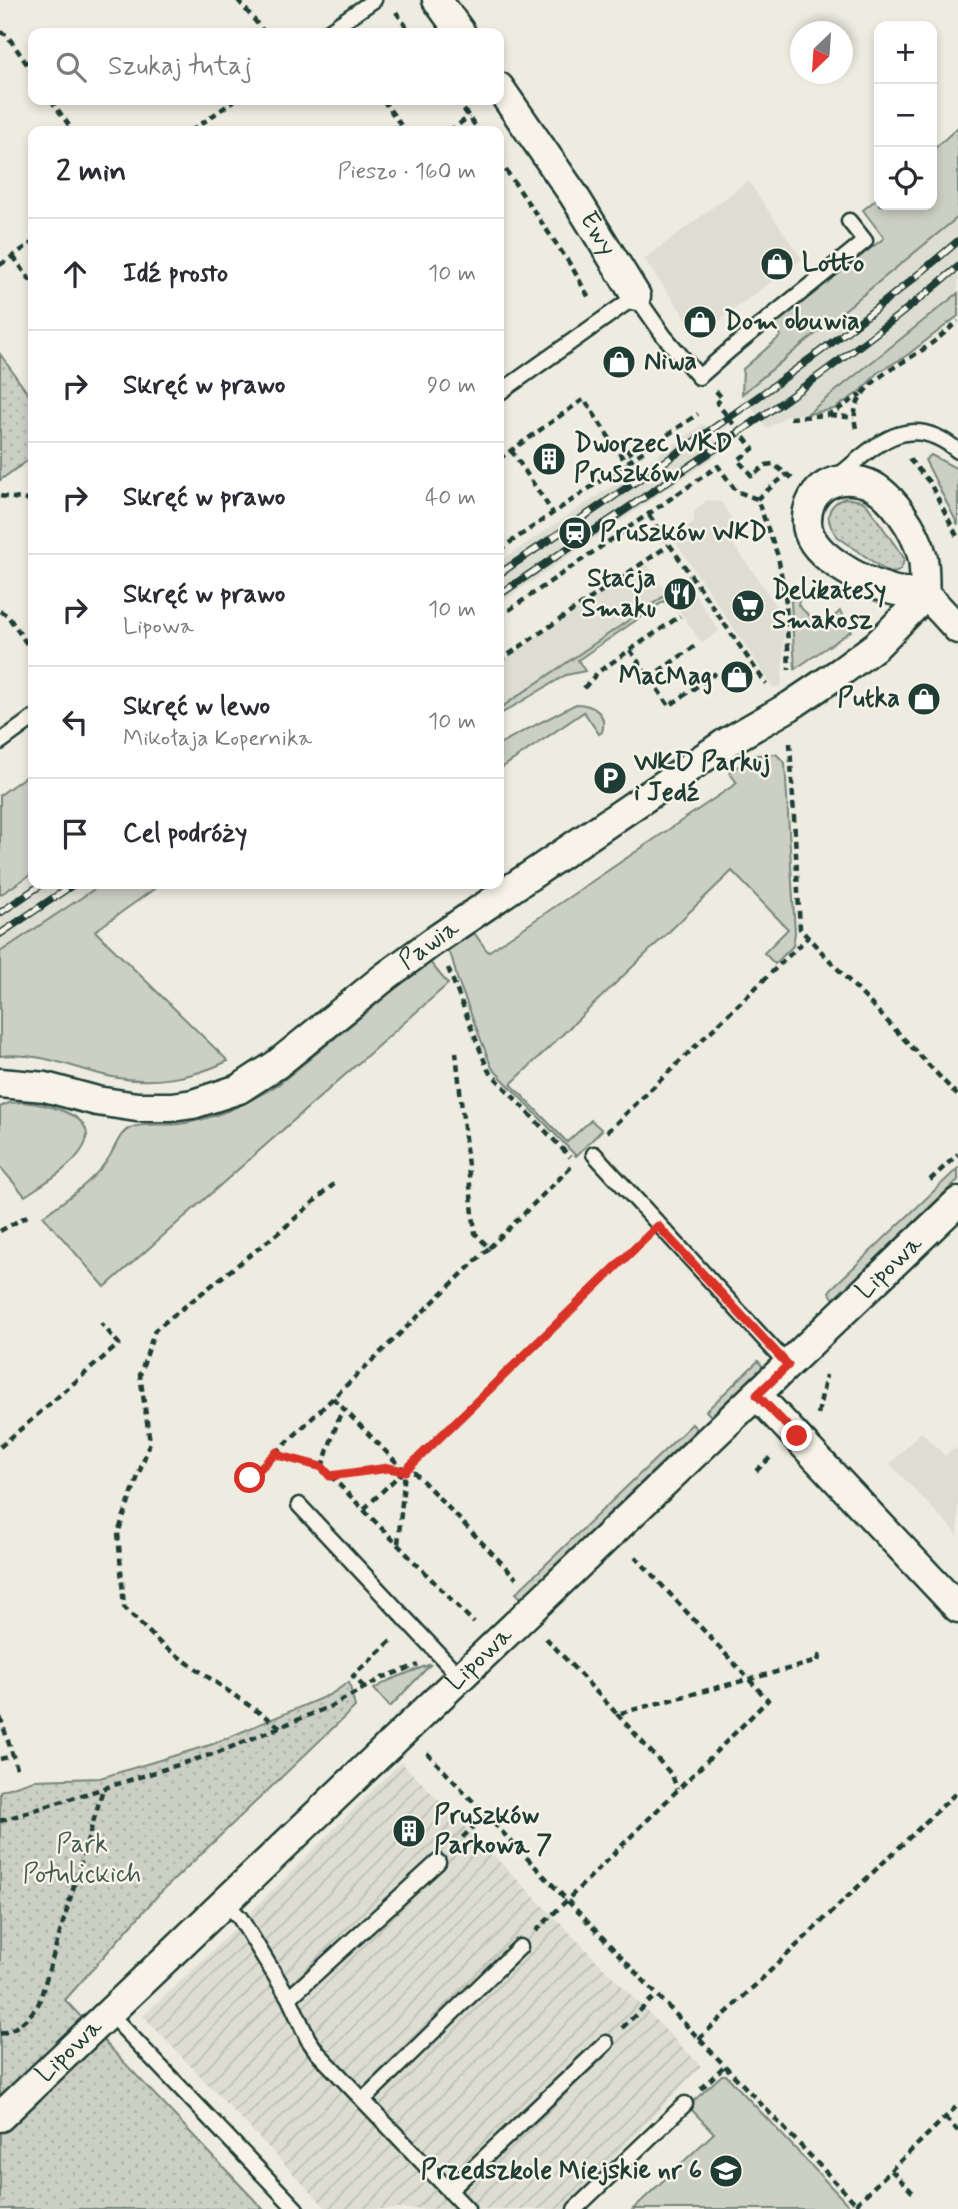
<!DOCTYPE html>
<html lang="pl">
<meta charset="utf-8">
<style>
:root{--surface:#fff;--page:#f7f7f7;--text:#2b2b33;--muted:#7c7c81;--line:#e1e1e2}
body{margin:0;font-family:Mynerve,sans-serif;background:var(--page);color:var(--text)}
.controls{position:absolute;right:21px;top:21px;display:grid;overflow:hidden;border-radius:14px;box-shadow:0 4px 10px #0003}
.controls button{width:63px;height:63px;display:grid;place-items:center;padding:0;border:0;border-bottom:2px solid var(--line);background:var(--surface);color:var(--text);font:35px sans-serif}
.compass{position:absolute;left:790px;top:21px;width:63px;height:63px;border-radius:50%;background:var(--surface);box-shadow:0 4px 10px #0003;rotate:205deg}
.stop{position:absolute;width:21px;height:21px;margin:-16px;border:5px solid #d93025;border-radius:50%;background:#fff}
.stop.end{background:#d93025;border-color:#fff;box-shadow:0 2px 7px #0008}
.list{margin:0;padding:0;list-style:none}
h2{display:flex;justify-content:space-between;align-items:center;height:91px;margin:0;padding:0 28px;font-size:30px}
h2 small{font-size:23px;font-weight:400;color:var(--muted)}
.list li{display:grid;grid-template-columns:46px 1fr auto;gap:21px;align-items:center;box-sizing:border-box;height:112px;padding:0 28px;border-top:2px solid var(--line)}
.list b{display:block;font-size:26px;white-space:nowrap}
.list p{margin:0;font-size:23px;white-space:nowrap;color:var(--muted)}
.list em{font-size:23px;font-style:normal;color:var(--muted)}
.icon{flex:none;width:38px;height:38px;fill:none;stroke:currentColor;stroke-width:2;stroke-linecap:round;stroke-linejoin:round}
.map{position:relative;flex:none;width:958px;height:2209px;overflow:hidden}
.search{position:absolute;background:var(--surface);box-shadow:0 4px 10px #0003;left:28px;top:28px;width:476px;height:77px;display:flex;align-items:center;gap:18px;box-sizing:border-box;padding:0 24px;border-radius:14px;color:var(--muted);font-size:26px}
.panel{position:absolute;background:var(--surface);box-shadow:0 4px 10px #0003;left:28px;top:126px;width:476px;height:763px;border-radius:14px}
.map>svg:first-child{display:block}
.built{fill:#ddddd2}
.industrial{fill:url(#industrial-furrows)}
.grass{fill:#cccfc4;stroke:#76867c;stroke-width:2}
.park{fill:url(#park-dots);stroke:#76867c;stroke-width:2}
.lines{fill:none;stroke-linecap:round;stroke-linejoin:round}
.lane-casing{stroke:#1f3d34;stroke-width:19}
.street-casing{stroke:#1f3d34;stroke-width:33}
.path{stroke:#1f3d34;stroke-width:4.5;stroke-dasharray:7 5;stroke-linecap:butt}
.lane{stroke:#f7f3e8;stroke-width:14}
.street{stroke:#f7f3e8;stroke-width:28}
.rail-casing{stroke:#1f3d34;stroke-width:8}
.rail{stroke:#f7f3e8;stroke-width:5;stroke-dasharray:16;stroke-linecap:butt}
.route{stroke:#d93025;stroke-width:9}
.labels{text-anchor:middle;dominant-baseline:central;stroke-width:5;stroke-linejoin:round;paint-order:stroke}
.street-label{font-size:26px;fill:#1f3d34;stroke:#f7f3e8}
.poi-label{font-size:26px;font-weight:bold;fill:#1f3d34;stroke:#f7f3e8;text-anchor:start}
.park-label{font-size:26px;fill:#425a51;stroke:#f7f3e8}
</style>
<div class="map">
<svg width="958" height="2209" viewBox="0 0 958 2209">
<defs>
<pattern id="industrial-furrows" width="10" height="10" patternUnits="userSpaceOnUse" patternTransform="scale(1.75)"><rect width="10" height="10" fill="#ddddd2"/><path d="M-1 1l2-2M0 10L10 0M9 11l2-2" fill="none" stroke="#bdbfb5"/></pattern>
<pattern id="park-dots" width="8" height="8" patternUnits="userSpaceOnUse" patternTransform="scale(1.75)"><rect width="8" height="8" fill="#cccfc4"/><path d="M2 2h.1M6 6h.1" fill="none" stroke="#afb3a9" stroke-width="1.8" stroke-linecap="round"/></pattern>
</defs>
<rect width="100%" height="100%" fill="#eeece1"/>
<filter id="ink" filterUnits="userSpaceOnUse"><feTurbulence type="fractalNoise" baseFrequency=".0143" numOctaves="2"/><feDisplacementMap in="SourceGraphic" scale="14" xChannelSelector="R" yChannelSelector="G"/><feConvolveMatrix kernelMatrix="1 2 1 2 8 2 1 2 1" color-interpolation-filters="sRGB"/></filter>
<g filter="url(#ink)">
<path class="built" d="M748,181L802,259L705,331L692,327L644,259Z
M958,217V293L807,414L788,415L767,429L742,394Z
M704,424L723,451L499,604V562Z
M707,500L721,502L731,518L726,534L779,609L784,622L782,685L774,688L672,537L694,522V512Z
M647,564L663,587L673,578L684,583L687,582L719,631L702,643L667,594L499,709V663Z
M33,873V884H102L0,952V895Z
M921,1432L945,1456L954,1447L958,1452V1535L890,1464Z"/>
<path class="industrial" d="M401,1762L701,2066L564,2209H327L143,2016L203,1960Z"/>
<path class="grass" d="M958,127V217L742,394L743,369L781,336L772,325L884,238L863,210L879,197V205H932V151Z
M958,293V316L906,356L877,373L862,390L834,409L807,414Z
M931,455L958,469V525L925,460Z
M801,587L802,589L798,605L822,628L840,611L851,631L795,669L791,602Z
M667,594L670,597L578,660L585,671L566,675L499,715V709Z
M576,704C592,704 608,713 602,732L599,734L584,712L500,769L499,744Z
M776,754L785,763L795,933L793,946L775,964L764,953L788,929L732,871L511,1084L567,1142L591,1120L602,1130L576,1156L492,1068L457,978L452,958L446,949L472,930L488,952L737,783L729,772L756,755Z
M33,771V873L0,895V795Z
M102,884H161L95,931L228,1061C193,1078 151,1085 112,1077C75,1069 39,1051 0,1056V952Z
M429,961L448,984L105,1287L43,1216C67,1199 91,1183 108,1159C115,1149 118,1134 130,1128C144,1122 164,1126 179,1124C216,1119 248,1103 279,1084Z
M22,1102C45,1104 106,1115 81,1151C68,1170 44,1183 25,1196L0,1167V1107L9,1103Z
M958,1168V1180L834,1299L829,1292L831,1289Z
M758,1361L763,1367L711,1416L706,1411Z
M692,1424L697,1429L521,1598L516,1593Z
M431,1664L390,1707L374,1689L390,1680Z
M722,2075H726L852,2209H633L714,2133L688,2106Z"/>
<path class="park" d="M0,354L33,401V457L0,480Z
M845,498L862,501L867,505L904,558C903,568 899,574 889,573L838,537C825,522 824,506 845,498Z
M349,1682L355,1707L158,1895L65,2000L263,2209H0V1791L34,1780L100,1778L213,1744L331,1694Z"/>
<g class="lines">
<defs>
<path id="lane" d="M326,33L374,0
M499,393L636,296L664,336L699,377L731,349L865,241L849,221
M836,478C876,445 909,409 958,451
M0,742L33,718
M594,1154L788,1365
M299,1505L461,1678
M438,1862L289,1998L308,2039L317,2052L467,2209
M225,1902L240,1918L289,1998
M109,2013L296,2209
M363,2100L520,1947
M449,2191L606,2043
M575,2209L685,2104"/>
<g id="street">
<path d="M437,0L461,33"/>
<path id="s1" d="M499,87L573,194L636,296"/>
<path d="M925,596C924,584 925,571 923,559C917,532 890,489 863,482C849,478 834,479 822,488C812,496 807,508 807,520C805,555 864,582 892,590C902,593 914,592 924,596C933,600 950,621 958,629"/>
<path id="s2" d="M0,1083L45,1087L97,1101L137,1107H172L193,1104L239,1089L276,1065L386,976L434,941L724,744L790,706L842,671L877,645L925,596"/>
<path d="M757,1395L958,1608"/>
<path id="s3" d="M0,2117L958,1202"/>
</g>
</defs>
<use href="#lane" class="lane-casing"/>
<use href="#street" class="street-casing"/>
<path class="path" d="M238,0L265,33
M396,12L411,33
M0,32L7,35L33,73
M51,100L73,131
M383,100L405,131
M457,100L479,131
M191,131L235,100
M449,131L469,117
M499,160L572,267L589,298
M13,256L33,284
M0,265L33,242
M716,391L722,398L717,403L753,449L738,460L752,476L766,465L773,464L792,478
M830,415L854,418
M790,418L827,415L836,411L861,394
M856,428C845,386 901,366 928,346C938,339 948,330 958,321
M627,449L634,458
M511,450L553,513
M499,459L584,399L626,463
M909,459L930,483L958,538
M0,496L33,501
M757,499L787,474
M649,515L766,684
M499,550L698,414
M0,611L8,616L33,653
M499,617L718,466L736,491L757,499L778,556L786,602L789,670
M630,650L669,706L716,673
M499,661L669,545
M649,678L698,644
M584,688L598,672L680,616
M790,743L800,929L958,1096
M448,968L488,1070L570,1157
M607,1132L808,937
M930,1180L958,1154
M0,1231L29,1215
M489,1248L573,1165
M333,1398L405,1471L398,1544
M818,1414L826,1375
M0,1447L119,1344L101,1323
M277,1452L281,1456L322,1467L474,1623
M322,1467L342,1409
M756,1471L773,1455
M330,1476L388,1468L415,1473L516,1578
M250,1478L489,1248L475,1233L456,1052
M364,1509L643,1240
M546,1638L617,1714L818,1661L820,1653
M364,1687L353,1676L393,1639
M0,1694V1695
M617,1714L672,1775L677,1789
M0,1717L17,1768
M280,1727L162,1645L124,1607L118,1533L150,1442L140,1375L155,1330L283,1229L334,1184
M427,1753L861,2209
M0,1759L13,1756
M0,1821L219,1752L331,1706L384,1677L418,1665
M454,1846L486,1814
M536,1931L768,1700L633,1554
M622,2028L656,1995
M0,2034C18,2029 29,2018 39,2003L103,1789
M699,2039L958,1791
M701,2089L724,2066
M945,2118L958,2131
M891,2170L915,2195
M856,2204L958,2105"/>
<use href="#lane" class="lane"/>
<use href="#street" class="street"/>
<defs>
<path id="rail" d="M499,574C655,468 815,365 958,241
M499,595C654,489 814,389 958,267
M0,913L42,884
M0,934L74,884"/>
</defs>
<use href="#rail" class="rail-casing"/>
<use href="#rail" class="rail"/>
</g>
</g>
<g class="lines" filter="url(#ink)">
<path class="route" d="M250,1478L277,1452L281,1456L322,1467L330,1476L388,1468L405,1471L658,1226L788,1365L757,1395L797,1436"/>
</g>
<defs>
<symbol id="shop-disc" viewBox="-11 -11 22 22"><circle r="9.5" fill="#1f3d34" stroke="#f7f3e8"/><path d="M-5-2.5h2.3a2.7 3.5 0 0 1 5.4 0H5L5.5 6h-11ZM-1.5-2.5h3a1.5 2.3 0 0 0-3 0Z" fill="#fff"/></symbol>
<symbol id="building-disc" viewBox="-11 -11 22 22"><circle r="9.5" fill="#1f3d34" stroke="#f7f3e8"/><path d="M-4-6H4V6H1V3H-1V6H-4ZM-2.5-4.3h1.7v1.8h-1.7ZM.8-4.3h1.7v1.8H.8ZM-2.5-1h1.7V.8h-1.7ZM.8-1h1.7V.8H.8Z" fill="#fff"/></symbol>
<symbol id="station-disc" viewBox="-11 -11 22 22"><circle r="9.5" fill="#1f3d34" stroke="#f7f3e8"/><path d="M-3-6H3Q5-6 5-4V2Q5 4 3 4L4.5 6H3L1.5 4h-3L-3 6H-4.5L-3 4Q-5 4-5 2V-4Q-5-6-3-6ZM-3.5-4v3h7v-3ZM-3.5 1v1.5H-2V1ZM2 1v1.5H3.5V1Z" fill="#fff"/></symbol>
<symbol id="restaurant-disc" viewBox="-11 -11 22 22"><circle r="9.5" fill="#1f3d34" stroke="#f7f3e8"/><path d="M-5-6h1v4h1v-4h1v4h1v-4h1v5L-1.5 .5V6h-2V.5L-5-1ZM5-6V6H3V1.5H1.5Q1.5-4 5-6Z" fill="#fff"/></symbol>
<symbol id="supermarket-disc" viewBox="-11 -11 22 22"><circle r="9.5" fill="#1f3d34" stroke="#f7f3e8"/><path d="M-6-5.5h2.5l.6 2H6L4.5 2H-2.5L-4.4-4H-6ZM-1.5 3.2a1.3 1.3 0 1 0 .1 0ZM3 3.2a1.3 1.3 0 1 0 .1 0Z" fill="#fff"/></symbol>
<symbol id="parking-disc" viewBox="-11 -11 22 22"><circle r="9.5" fill="#1f3d34" stroke="#f7f3e8"/><path d="M-3.5-5.5H1a3.5 3.5 0 0 1 0 7H-1V5.5H-3.5ZM-1-3.4V-.6H.8a1.4 1.4 0 0 0 0-2.8Z" fill="#fff"/></symbol>
<symbol id="school-disc" viewBox="-11 -11 22 22"><circle r="9.5" fill="#1f3d34" stroke="#f7f3e8"/><path d="M0-5L7-2L0 1L-7-2ZM-4 1L0 2.5L4 1V4Q0 6-4 4Z" fill="#fff"/></symbol>
</defs>
<g fill-rule="evenodd">
<use href="#shop-disc" x="758" y="245" width="38" height="38"/>
<use href="#shop-disc" x="681" y="303" width="38" height="38"/>
<use href="#shop-disc" x="600" y="343" width="38" height="38"/>
<use href="#building-disc" x="530" y="440" width="38" height="38"/>
<use href="#station-disc" x="556" y="514" width="38" height="38"/>
<use href="#restaurant-disc" x="661" y="575" width="38" height="38"/>
<use href="#supermarket-disc" x="729" y="587" width="38" height="38"/>
<use href="#shop-disc" x="718" y="658" width="38" height="38"/>
<use href="#shop-disc" x="905" y="680" width="38" height="38"/>
<use href="#parking-disc" x="591" y="759" width="38" height="38"/>
<use href="#building-disc" x="390" y="1812" width="38" height="38"/>
<use href="#school-disc" x="707" y="2152" width="38" height="38"/>
</g>
<g class="labels">
<g class="street-label">
<text stroke="none"><textPath href="#s1" startOffset="177">Ewy</textPath></text>
<text stroke="none"><textPath href="#s2" startOffset="483">Pawia</textPath></text>
<text stroke="none"><textPath href="#s3" startOffset="1230">Lipowa</textPath></text>
<text stroke="none"><textPath href="#s3" startOffset="663">Lipowa</textPath></text>
<text stroke="none"><textPath href="#s3" startOffset="96">Lipowa</textPath></text>
</g>
<g class="poi-label">
<text x="802" y="264">Lotto</text>
<text x="724" y="322">Dom obuwia</text>
<text x="644" y="362">Niwa</text>
<text x="574" y="444">Dworzec WKD<tspan x="574" dy="30">Pruszków</tspan></text>
<text x="600" y="533">Pruszków WKD</text>
<text x="656" y="579" text-anchor="end">Stacja<tspan x="656" dy="30">Smaku</tspan></text>
<text x="772" y="591">Delikatesy<tspan x="772" dy="30">Smakosz</tspan></text>
<text x="712" y="677" text-anchor="end">MacMag</text>
<text x="900" y="699" text-anchor="end">Putka</text>
<text x="634" y="763">WKD Parkuj<tspan x="634" dy="30">i Jedź</tspan></text>
<text x="434" y="1816">Pruszków<tspan x="434" dy="30">Parkowa 7</tspan></text>
<text x="702" y="2171" text-anchor="end">Przedszkole Miejskie nr 6</text>
</g>
<g class="park-label">
<text x="82" y="1845">Park<tspan x="82" dy="30">Potulickich</tspan></text>
</g>
</g>
</svg>
<div class="controls">
<button>+</button>
<button>−</button>
<button><svg class="icon" aria-label="locate" viewBox="0 0 24 24"><circle cx="12" cy="12" r="6"/><path d="M12 2v4M12 18v4M2 12h4M18 12h4"/></svg></button>
</div>
<svg class="compass" viewBox="-18 -18 36 36"><path d="M0-13l5 13h-10z" fill="#e53935"/><path d="M0 13l5-13h-10z" fill="#7c7c81"/></svg>
<div class="stop" style="left:250px;top:1478px"></div>
<div class="stop end" style="left:797px;top:1436px"></div>
<div class="search"><svg class="icon" aria-label="search" viewBox="0 0 24 24"><circle cx="10" cy="10" r="6"/><path d="M15 15l6 6"/></svg>Szukaj tutaj</div>
<section class="panel">
<h2>2 min<small>Pieszo · 160 m</small></h2>
<ul class="list">
<li><svg class="icon" aria-label="ahead" viewBox="0 0 24 24"><path d="M12 20V5M6 11l6-6 6 6"/></svg><div><b>Idź prosto</b></div><em>10 m</em></li>
<li><svg class="icon" aria-label="right" viewBox="0 0 24 24"><path d="M7 20v-9h11M14 6l5 5-5 5"/></svg><div><b>Skręć w prawo</b></div><em>90 m</em></li>
<li><svg class="icon" aria-label="right" viewBox="0 0 24 24"><path d="M7 20v-9h11M14 6l5 5-5 5"/></svg><div><b>Skręć w prawo</b></div><em>40 m</em></li>
<li><svg class="icon" aria-label="right" viewBox="0 0 24 24"><path d="M7 20v-9h11M14 6l5 5-5 5"/></svg><div><b>Skręć w prawo</b><p>Lipowa</p></div><em>10 m</em></li>
<li><svg class="icon" aria-label="left" viewBox="0 0 24 24"><path d="M17 20v-9H6M10 6l-5 5 5 5"/></svg><div><b>Skręć w lewo</b><p>Mikołaja Kopernika</p></div><em>10 m</em></li>
<li><svg class="icon" aria-label="arrive" viewBox="0 0 24 24"><path d="M6 21V4h12l-3 4 3 4H6"/></svg><div><b>Cel podróży</b></div></li>
</ul>
</section>
</div>
